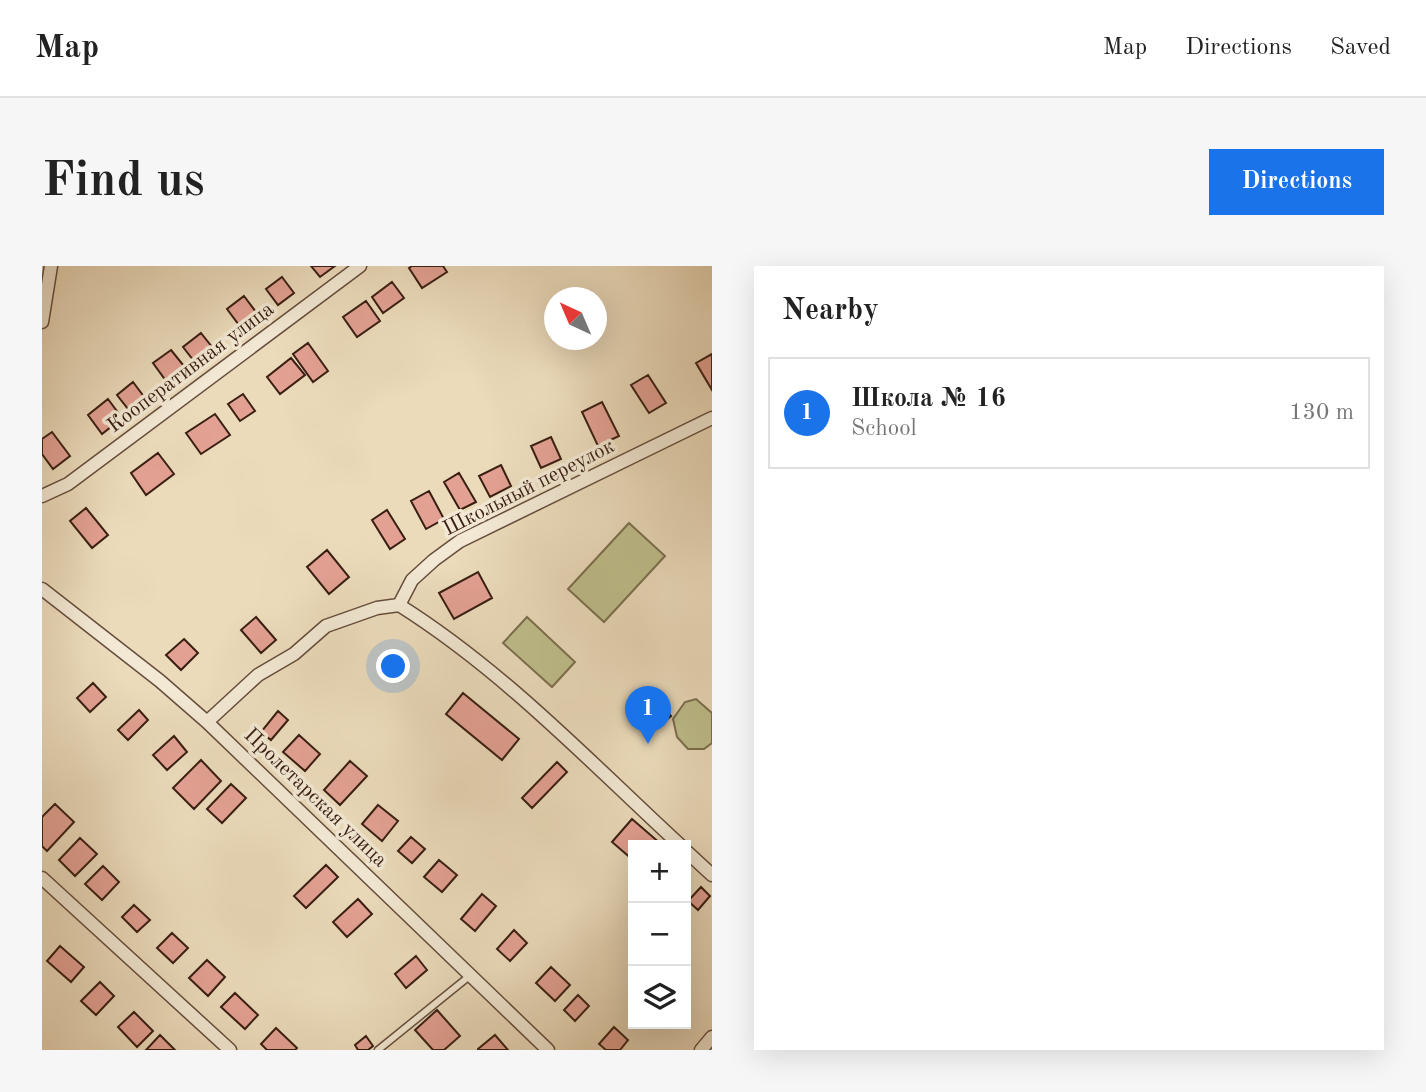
<!DOCTYPE html>
<meta charset="utf-8">
<style>
:root{--surface:#fff;--page:#f6f6f6;--text:#222;--muted:#767676;--line:#e0e0e0;--accent:#1a73e8}
body{margin:0;font-family:"Old Standard TT",serif;background:var(--page);color:var(--text)}
.controls{position:absolute;right:21px;bottom:21px;display:grid;overflow:hidden;border-radius:0px;box-shadow:0 7px 28px #0002}
.controls button{width:63px;height:63px;display:grid;place-items:center;padding:0;border:0;border-bottom:2px solid var(--line);background:var(--surface);color:var(--text);font:35px sans-serif}
.compass{position:absolute;left:502px;top:21px;width:63px;height:63px;border-radius:50%;background:var(--surface);box-shadow:0 7px 28px #0002;rotate:316deg}
.you{position:absolute;left:352px;top:401px;width:24px;height:24px;margin:-18px;border:5px solid #fff;border-radius:50%;background:#1a73e8;box-shadow:0 0 0 10px #1a73e833}
.badge{display:grid;place-items:center;width:46px;height:46px;border-radius:50%;background:var(--accent);color:#fff;font-size:23px;font-weight:700}
.pin{position:absolute;translate:-50% -58px;filter:drop-shadow(0 2px 4px #0008)}
.pin::after{content:'';position:absolute;top:37px;width:24px;height:21px;background:inherit;clip-path:polygon(0 0,100% 0,50% 100%)}
.list{margin:0;padding:0;list-style:none}
h2{display:flex;justify-content:space-between;align-items:center;height:91px;margin:0;padding:0 28px;font-size:30px}
h2 small{font-size:23px;font-weight:400;color:var(--muted)}
.list li{display:grid;grid-template-columns:46px 1fr auto;gap:21px;align-items:center;box-sizing:border-box;height:112px;margin:0 14px 14px;padding:0 14px;border:2px solid var(--line);border-radius:0px}
.list b{display:block;font-size:26px;white-space:nowrap}
.list p{margin:0;font-size:23px;white-space:nowrap;color:var(--muted)}
.list em{font-size:23px;font-style:normal;color:var(--muted)}
.icon{flex:none;width:38px;height:38px;fill:none;stroke:currentColor;stroke-width:2;stroke-linecap:round;stroke-linejoin:round}
.map{position:relative;flex:none;width:670px;height:784px;overflow:hidden;border-radius:0px}
header{display:flex;align-items:center;gap:42px;box-sizing:border-box;height:98px;padding:0 35px;background:var(--surface);border-bottom:2px solid var(--line)}
header strong{font-size:33px}
nav{display:flex;gap:38px;margin-inline-start:auto;font-size:24px}
.intro{display:flex;align-items:center;justify-content:space-between;box-sizing:border-box;height:168px;padding:0 42px}
h1{margin:0;font-size:49px}
.button{padding:18px 32px;border-radius:0px;background:var(--accent);color:#fff;font-size:24px;font-weight:700}
main{display:flex;gap:42px;padding:0 42px}
aside{flex:1;background:var(--surface);border-radius:0px;box-shadow:0 7px 28px #0002}
.map>svg:first-child{display:block}
.green{fill:#bebe8b;stroke:#7c6e4e;stroke-width:2}
.building{fill:#e3a193;stroke:#391e12;stroke-width:2}
.lines{fill:none;stroke-linecap:round;stroke-linejoin:round}
.lane-casing{stroke:#664d3c;stroke-width:9}
.street-casing{stroke:#664d3c;stroke-width:15}
.lane{stroke:#f2e8d3;stroke-width:6}
.street{stroke:#f2e8d3;stroke-width:12}
.labels{text-anchor:middle;dominant-baseline:central;stroke-width:7;stroke-linejoin:round;paint-order:stroke}
.street-label{font-size:21px;fill:#391e12;stroke:#f2e8d3}
</style>
<header>
<strong>Map</strong>
<nav><a>Map</a><a>Directions</a><a>Saved</a></nav>
</header>
<div class="intro"><h1>Find us</h1><a class="button">Directions</a></div>
<main>
<div class="map">
<svg width="670" height="784" viewBox="0 0 670 784">
<rect width="100%" height="100%" fill="#ebdbbb"/>
<filter id="stains"><feTurbulence type="fractalNoise" baseFrequency=".00286" numOctaves="4"/><feColorMatrix values="0 0 0 0 .2 0 0 0 0 .09 0 0 0 0 .02 0 0 0 .5 -.17"/></filter>
<radialGradient id="worn" r=".72"><stop offset=".6" stop-color="#630" stop-opacity="0"/><stop offset="1" stop-color="#630" stop-opacity=".3"/></radialGradient>
<path class="green" d="M587,257L623,290L562,356L526,323Z
M485,351L533,396L510,421L461,377Z
M654,433L670,447V477L662,483H646L635,471L631,453L643,436Z"/>
<path class="building" d="M269,0H293L278,11Z
M370,0H401L405,6L380,22L367,2Z
M240,11L252,27L236,39L224,23Z
M350,16L362,32L341,47L330,31Z
M202,30L217,50L200,63L185,43Z
M324,35L338,55L315,71L301,51Z
M159,67L174,86L155,99L141,81Z
M266,77L286,105L271,116L251,88Z
M129,84L146,105L127,119L111,97Z
M670,88V124L654,97Z
M249,92L263,109L238,128L225,111Z
M606,109L624,137L607,147L589,119Z
M91,116L106,136L90,148L75,129Z
M201,128L213,145L198,155L186,138Z
M66,133L80,152L60,168L46,149Z
M560,136L577,170L556,180L540,146Z
M173,148L188,169L159,188L144,167Z
M10,166L28,190L11,203L0,188V173Z
M509,171L519,193L499,202L489,180Z
M116,187L132,208L104,229L89,207Z
M459,199L469,220L448,231L437,210Z
M417,207L434,236L418,244L402,216Z
M387,225L402,253L384,263L369,235Z
M44,242L66,269L50,282L28,255Z
M345,244L363,273L348,283L330,254Z
M285,284L307,311L287,328L265,301Z
M436,306L450,332L412,353L397,327Z
M214,351L234,374L219,387L199,364Z
M142,373L156,387L139,404L124,389Z
M51,417L64,431L48,446L35,432Z
M421,427L477,473L460,494L404,448Z
M619,438L629,450L607,468L597,457Z
M97,444L106,454L86,474L76,464Z
M236,445L246,454L229,474L219,466Z
M257,469L278,488L263,505L241,486Z
M132,470L145,486L125,504L111,489Z
M159,494L179,515L152,543L131,522Z
M308,495L325,510L298,539L282,524Z
M515,496L525,506L490,542L480,532Z
M189,518L204,532L180,557L165,543Z
M13,538L32,556L5,585L0,580V551Z
M336,539L356,555L340,575L320,558Z
M590,553L619,578L591,579V594L570,576Z
M369,571L383,583L370,597L356,585Z
M38,572L55,588L33,610L17,594Z
M397,594L415,609L400,626L382,611Z
M284,599L296,611L264,642L252,630Z
M61,600L77,616L60,634L43,618Z
M659,621L668,630L656,644L646,635Z
M440,628L454,640L433,665L419,653Z
M316,633L330,648L305,671L291,656Z
M92,639L108,654L95,666L80,651Z
M472,664L485,677L468,695L455,683Z
M130,667L146,682L131,697L115,682Z
M18,680L42,701L29,716L5,695Z
M374,690L385,704L364,722L353,708Z
M165,694L183,711L166,730L147,712Z
M509,701L528,719L513,735L494,717Z
M58,716L72,730L54,749L39,735Z
M193,727L216,749L203,763L179,741Z
M536,729L547,740L533,755L522,744Z
M395,744L418,770L402,784H391L373,764Z
M92,746L111,765L95,781L76,761Z
M572,761L586,774L578,784H564L557,778Z
M234,762L255,782L253,784H225L219,778Z
M118,769L133,784H104Z
M453,769L466,784H436V783Z
M324,770L331,780L326,784H316L313,779Z"/>
<g class="lines">
<defs>
<path id="lane" d="M336,784L430,708"/>
<path id="street" d="M0,56L9,0
M0,230L26,218L318,0
M0,323L118,415L165,456L506,784
M357,339C462,405 548,496 638,579
M165,456L216,409L252,388L284,360L335,342L357,339L370,314L392,294L418,275L670,152
M644,585L670,609
M0,612L188,784
M659,784L670,771"/>
</defs>
<use href="#lane" class="lane-casing"/>
<use href="#street" class="street-casing"/>
<use href="#lane" class="lane"/>
<use href="#street" class="street"/>
</g>
<g class="labels">
<g class="street-label">
<text transform="translate(149 102) rotate(-37)">Кооперативная улица</text>
<text transform="translate(487 222) rotate(-27)">Школьный переулок</text>
<text transform="translate(273 532) rotate(44)">Пролетарская улица</text>
</g>
</g>
<rect width="100%" height="100%" filter="url(#stains)"/>
<rect width="100%" height="100%" fill="url(#worn)"/>
</svg>
<div class="controls">
<button>+</button>
<button>−</button>
<button><svg class="icon" aria-label="layers" viewBox="0 0 24 24"><path d="M12 4l9 5-9 5-9-5zM3 14l9 5 9-5"/></svg></button>
</div>
<svg class="compass" viewBox="-18 -18 36 36"><path d="M0-13l5 13h-10z" fill="#e53935"/><path d="M0 13l5-13h-10z" fill="#767676"/></svg>
<div class="you"></div>
<div class="pin badge" style="left:606px;top:478px">1</div>
</div>
<aside>
<h2>Nearby<small></small></h2>
<ul class="list">
<li><span class="badge">1</span><div><b>Школа № 16</b><p>School</p></div><em>130 m</em></li>
</ul>
</aside>
</main>
